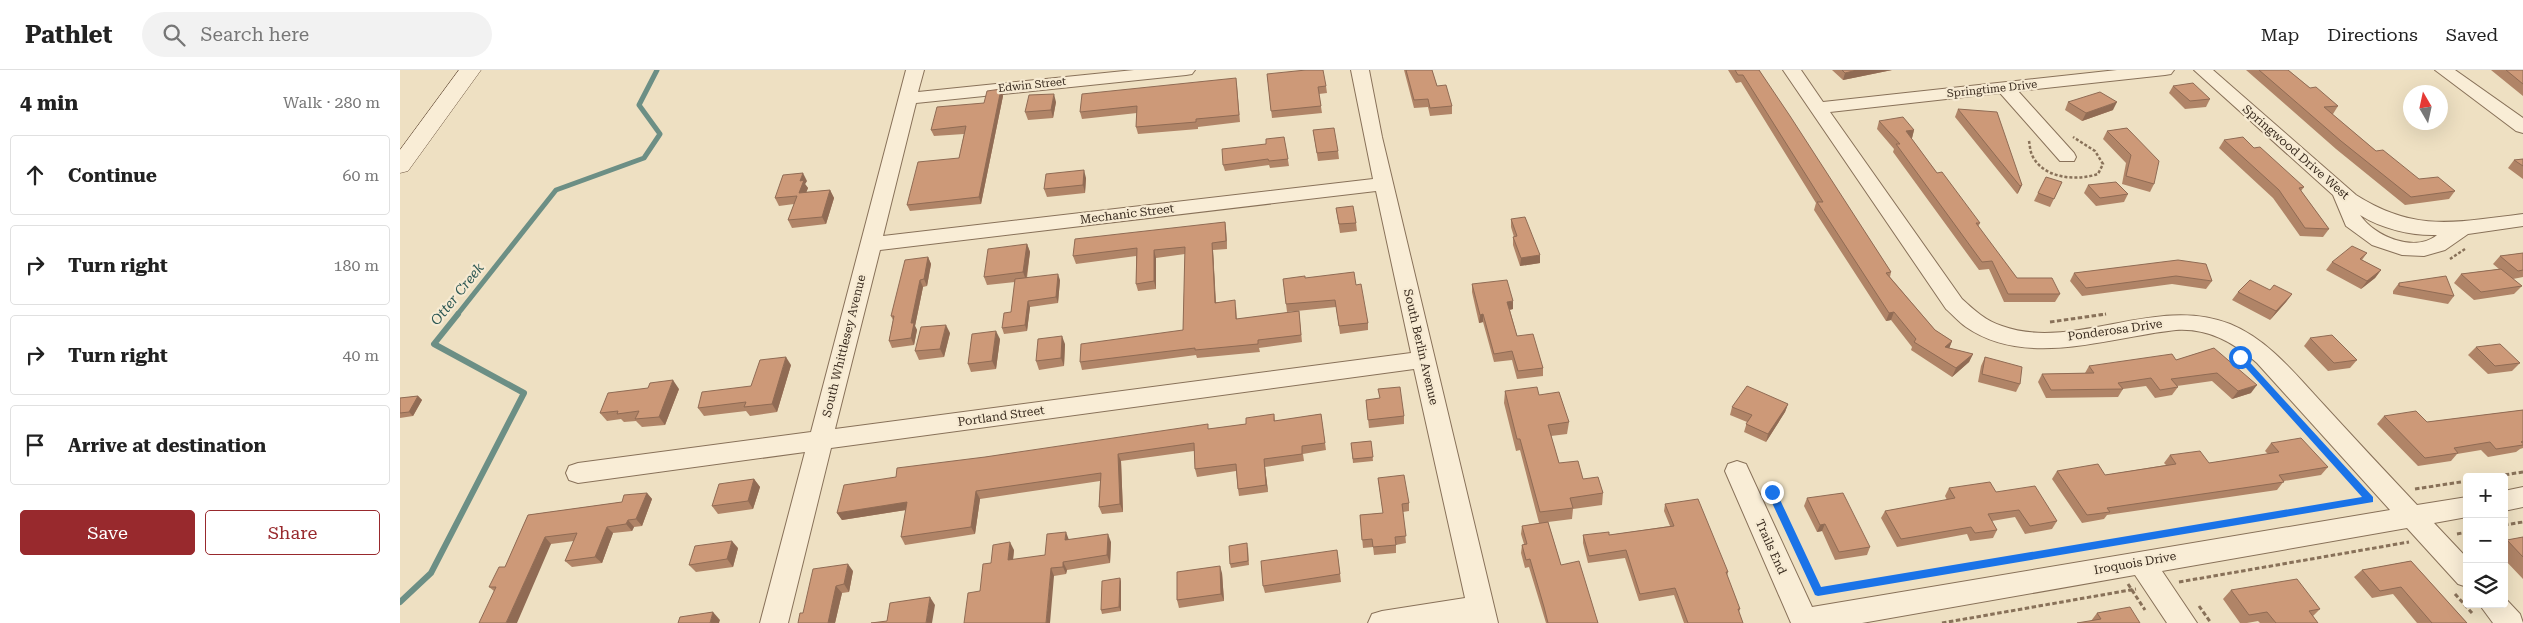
<!DOCTYPE html>
<meta charset="utf-8">
<style>
:root{--surface:#fff;--page:#f2f2f2;--text:#222;--muted:#767676;--line:#e0e0e0;--accent:#98292d}
body{margin:0;font-family:"Roboto Serif",serif;background:var(--page);color:var(--text)}
.controls{position:absolute;right:15px;bottom:15px;display:grid;overflow:hidden;border-radius:5px;box-shadow:0 5px 20px #0002}
.controls button{width:45px;height:45px;display:grid;place-items:center;padding:0;border:0;border-bottom:1px solid var(--line);background:var(--surface);color:var(--text);font:25px sans-serif}
.compass{position:absolute;left:2003px;top:15px;width:45px;height:45px;border-radius:50%;background:var(--surface);box-shadow:0 5px 20px #0002;rotate:351deg}
.stop{position:absolute;width:15px;height:15px;margin:-11px;border:4px solid #1a73e8;border-radius:50%;background:#fff}
.stop.end{background:#1a73e8;border-color:#fff;box-shadow:0 1px 5px #0008}
.list{margin:0;padding:0;list-style:none}
h2{display:flex;justify-content:space-between;align-items:center;height:65px;margin:0;padding:0 20px;font-size:21px}
h2 small{font-size:16px;font-weight:400;color:var(--muted)}
.list li{display:grid;grid-template-columns:32px 1fr auto;gap:15px;align-items:center;box-sizing:border-box;height:80px;margin:0 10px 10px;padding:0 10px;border:1px solid var(--line);border-radius:5px}
.list b{display:block;font-size:19px;white-space:nowrap}
.list em{font-size:16px;font-style:normal;color:var(--muted)}
.actions{display:flex;gap:10px;padding:15px 20px}
.actions a{flex:1;padding:11px 0;border:1px solid var(--accent);border-radius:5px;text-align:center;font-size:18px;color:var(--accent)}
.actions .main{background:var(--accent);color:#fff}
.icon{flex:none;width:28px;height:28px;fill:none;stroke:currentColor;stroke-width:2;stroke-linecap:round;stroke-linejoin:round}
.map{position:relative;flex:none;width:2123px;height:553px;overflow:hidden}
header{display:flex;align-items:center;gap:30px;box-sizing:border-box;height:70px;padding:0 25px;background:var(--surface);border-bottom:1px solid var(--line)}
header strong{font-size:24px}
nav{display:flex;gap:28px;margin-inline-start:auto;font-size:18px}
.search{width:350px;height:45px;background:var(--page);display:flex;align-items:center;gap:12px;box-sizing:border-box;padding:0 18px;border-radius:28px;color:var(--muted);font-size:19px}
main{display:flex}
aside{flex:1;background:var(--surface)}
.map>svg:first-child{display:block}
.lines{fill:none;stroke-linecap:round;stroke-linejoin:round}
.stream-far1{stroke:#6c8f85;stroke-width:5}
.stream{stroke:#6c8f85;stroke-width:6}
.street-casing{stroke:#887159;stroke-width:2}
.secondary-casing{stroke:#6a523d;stroke-width:1}
.path-far1{stroke:#887159;stroke-width:2.5;stroke-dasharray:3 2;stroke-linecap:butt}
.path{stroke:#887159;stroke-width:3;stroke-dasharray:4.5 2.5;stroke-linecap:butt}
.street{fill:#f9edd6;fill-rule:evenodd}
.secondary{fill:#f9edd6;fill-rule:evenodd}
.wall{fill:#b08467}
.shaded-wall{fill:#906b54}
.building{fill:#cd9978;stroke:#906b54}
.route{fill:#1a73e8}
.labels{text-anchor:middle;dominant-baseline:central;stroke-width:4.5;stroke-linejoin:round;paint-order:stroke}
.far-street-label{font-size:11px;fill:#382a1e;stroke:#f6ead2}
.street-label{font-size:12px;fill:#382a1e;stroke:#f6ead2}
.water-label{font-size:14px;font-style:italic;fill:#2d5854;stroke:#f6ead2}
</style>
<header>
<strong>Pathlet</strong>
<div class="search"><svg class="icon" aria-label="search" viewBox="0 0 24 24"><circle cx="10" cy="10" r="6"/><path d="M15 15l6 6"/></svg>Search here</div>
<nav><a>Map</a><a>Directions</a><a>Saved</a></nav>
</header>
<main>
<aside>
<h2>4 min<small>Walk · 280 m</small></h2>
<ul class="list">
<li><svg class="icon" aria-label="ahead" viewBox="0 0 24 24"><path d="M12 20V5M6 11l6-6 6 6"/></svg><div><b>Continue</b></div><em>60 m</em></li>
<li><svg class="icon" aria-label="right" viewBox="0 0 24 24"><path d="M7 20v-9h11M14 6l5 5-5 5"/></svg><div><b>Turn right</b></div><em>180 m</em></li>
<li><svg class="icon" aria-label="right" viewBox="0 0 24 24"><path d="M7 20v-9h11M14 6l5 5-5 5"/></svg><div><b>Turn right</b></div><em>40 m</em></li>
<li><svg class="icon" aria-label="arrive" viewBox="0 0 24 24"><path d="M6 21V4h12l-3 4 3 4H6"/></svg><div><b>Arrive at destination</b></div></li>
</ul>
<div class="actions"><a class="main">Save</a><a>Share</a></div>
</aside>
<div class="map">
<svg width="2123" height="553" viewBox="0 0 2123 553">
<rect width="100%" height="100%" fill="#eee0c2"/>
<g class="lines">
<path class="stream-far1" d="M57,245L156,120L244,88L260,64L239,35L257,0"/>
<path class="stream" d="M0,532L31,503L124,323L34,274L58,244"/>
<defs>
<path id="street" d="M506,0H524L518,22L734,0H795L792,4L786,5L516,33L483,166L973,109L951,0H969L982,67L1098,553H968L972,544L982,541L1065,528L1014,299L431,378L388,553H360L405,382L178,413L169,410L166,403L169,396L178,393L411,362ZM976,121L1011,283L435,359L480,180Z
M1383,0H1401L1423,32L1717,0H1774L1771,4L1765,5L1618,21L1674,83L1676,87L1674,91H1660L1600,23L1430,42L1562,229C1574,240 1586,251 1602,256C1673,282 1756,224 1830,254C1869,270 1896,305 1924,335C1955,369 1986,402 2017,435L2067,427V447L2034,453L2067,488V517L2058,514L2007,458L1762,501L1797,553H1767L1735,505L1462,553H1391L1325,401L1328,394L1337,391L1346,394L1412,537L1990,440L1857,293C1833,272 1808,258 1776,260C1709,267 1627,299 1566,257C1559,252 1553,245 1546,239Z
M1794,0H1813L1956,125C2016,163 2056,152 2123,144V156L2068,164L2045,180L2024,186L2002,185L1972,175L1946,156L1933,125ZM1960,145C1982,159 2012,166 2037,165C2015,183 1975,167 1960,145Z
M2035,0H2055L2123,48V63L2116,61Z
M2123,417V437L2104,441V421Z
M2104,527L2120,544L2123,553H2093L2079,534H2104Z"/>
<path id="secondary" d="M59,0H81L8,101L0,103V80Z"/>
</defs>
<use href="#street" class="street-casing"/>
<use href="#secondary" class="secondary-casing"/>
<path class="path-far1" d="M1629,71C1630,76 1630,82 1633,87C1645,109 1677,111 1698,104L1703,94L1695,81L1673,67
M2050,189L2065,179
M1700,245L1706,244"/>
<path class="path" d="M1650,252L1706,244
M2091,407L2123,402
M2015,419L2067,411
M1372,422L1419,523
M2104,455L2123,452
M2057,464L2067,462
M1779,512L2009,472
M1728,514L1745,540
M1418,522L1970,429
M2055,524L2072,543
M1799,536L1811,553
M1542,553L1736,519"/>
<use href="#street" class="street"/>
<use href="#secondary" class="secondary"/>
</g>
<path class="wall" d="M1004,0H1032L1037,16L1052,36V44L1030,46L1028,37L1014,38Z
M1328,0H1359L1491,202L1490,207L1535,260L1552,271L1549,278L1573,284L1569,292L1552,307L1511,280L1512,277L1491,250L1486,251L1414,140L1416,133L1341,12L1336,13Z
M1432,0H1492L1443,10Z
M1846,0H1888L1910,18L1938,36L1933,44H1932L1976,81L2019,109L2055,121L2049,129L2005,135L1936,79Z
M2091,0H2123V26Z
M867,4L926,16L927,23L919,24L922,43L872,48Z
M837,16L840,52L798,57V59L738,64L736,57L737,43L682,49L680,42Z
M1773,16L1810,29L1806,37L1785,39L1769,23Z
M601,19L603,26L581,134L510,141L507,135L559,88L564,64L534,66L531,60L584,33Z
M656,32L653,48L628,50L625,42Z
M1668,32L1713,40L1682,51L1665,40Z
M1558,39L1622,115L1618,123L1617,124L1555,47Z
M1479,51L1514,60L1512,68H1511L1537,103L1580,153L1578,157L1617,208L1660,224L1655,232H1604L1589,199L1579,200L1493,82L1494,79L1477,59Z
M1727,58L1754,114L1750,122L1722,114L1726,93L1703,69L1707,61Z
M913,60L938,81L939,89L918,91Z
M884,67L889,96L870,98L869,95L825,101L823,95L866,74Z
M1824,70L1904,117L1901,121L1929,159L1923,167L1900,166L1873,128L1819,78Z
M2123,89V109L2108,98L2114,90Z
M686,108L685,123L647,127L644,119Z
M407,111L405,114L408,118L406,122L430,120L434,128L426,154L392,158L388,150L394,134L379,136L375,128Z
M1662,112L1650,137L1634,131L1638,123Z
M1688,115L1728,124L1724,132L1696,136L1684,123Z
M936,138L956,153L957,161L940,163Z
M1111,149L1140,193L1120,196L1113,175V167H1114L1111,157Z
M825,152L826,159L827,179L813,180L816,232L836,237L837,249L899,241L902,272L859,278L860,282L797,288L796,285L682,300L680,292L783,260L785,184L756,188V219L738,221L736,214V186L676,194L673,186Z
M627,174L630,182L627,208L660,210L658,233L630,237L627,261L604,264L602,258L611,242L615,212L587,215L584,207Z
M1967,183L1962,190L1981,200L1975,208L1961,219L1926,200L1932,192Z
M2123,183V207L2113,209L2122,216L2114,224L2074,230L2054,213L2061,204L2099,199L2093,194L2100,186Z
M528,187L531,194L527,216L523,217L515,256L517,260L514,275L492,278L489,271L493,250L491,246Z
M1726,197L1812,211L1806,219L1772,214L1682,226L1670,211L1674,203Z
M905,208L956,215L968,253V260L940,264L936,237L887,242L883,209Z
M1999,213L2054,226L2048,234L1993,224V221Z
M1072,214L1113,239L1110,240L1117,266L1143,298V306L1117,309L1112,290L1094,292L1083,252L1079,253L1072,222Z
M1870,220L1892,224L1886,232L1870,250L1832,230L1838,222Z
M550,263L544,287L519,290L515,281Z
M1910,268L1957,290L1950,298L1928,301L1904,276Z
M600,269L596,299L571,302L568,294Z
M665,274L664,296L639,300L636,291Z
M2076,277L2120,293L2112,301L2088,304L2068,285Z
M1814,278L1851,323L1832,329L1812,311L1777,316L1778,317L1772,325L1755,328L1746,316L1723,319L1718,327L1646,328L1638,312L1642,304L1685,303L1689,296L1776,290Z
M1585,287L1620,314L1616,322L1578,312L1581,296Z
M391,295L377,342L350,346L346,341L304,346L298,338L351,316Z
M279,319L265,355L242,357L236,351L224,352L221,349L207,351L200,343Z
M1105,321L1139,325L1169,352L1167,364L1151,366L1159,393L1203,423L1202,435L1173,439L1172,449L1148,452L1161,495L1198,553H1146L1129,497L1125,498L1121,483L1122,475L1124,474L1121,464L1122,456L1139,453L1120,380L1116,381L1104,333Z
M18,326L22,330L13,346L0,348V328Z
M966,330L1004,346V354L969,358Z
M1388,334L1385,342L1366,372L1344,362L1347,352L1330,345L1332,337Z
M2123,340V378L2120,379L2116,382L2088,387L2081,380L2057,384L2051,391L2018,396L1977,354L1984,346L2027,352Z
M874,344L875,351L921,344L926,380L903,384L904,391L865,397L868,422L839,426L838,419L836,401L797,407L795,399L794,381L721,391L723,442L702,444L699,437L700,411L580,429L575,464L505,475L501,467L506,440L442,450L437,443L496,407L585,387L809,359L846,354Z
M971,371L973,391L953,393L951,373Z
M1871,373L1928,397L1921,405L1884,411L1877,420L1707,445L1704,449L1682,453L1652,409L1657,401L1705,405L1766,395L1764,393L1770,385L1809,393L1868,384L1865,381Z
M978,408L1009,433V441L1003,442L1006,473L996,475V483L974,485L973,477L963,478L960,445L983,443Z
M354,409L360,417L353,439L318,444L312,436Z
M1549,418L1596,422L1657,451L1652,459L1625,464L1615,447L1592,451L1597,460L1593,468L1570,471L1567,464L1497,477L1481,448L1485,441L1547,430L1545,426Z
M247,423L252,429L242,456L234,457L232,461L213,463L202,493L172,497L165,491L174,471L151,474L94,521L89,517L105,497L128,445L222,432Z
M1407,428L1470,477L1467,485L1435,490L1422,461L1417,462L1404,436Z
M1265,434L1328,502L1327,506L1340,539L1339,542L1343,553H1284L1274,525L1239,531L1225,488L1188,493L1183,473V465H1209L1270,456L1264,441Z
M2123,467V509L2104,489V472L2107,470Z
M669,470L711,472L710,493L667,500L666,504L654,506L580,521L591,493L614,480L613,490L645,485Z
M848,477L849,495L831,498L830,494Z
M338,478L333,497L296,502L289,495Z
M937,480L941,512L865,523L863,516Z
M2011,491L2067,553H2017L1993,524L1972,528L1954,507L1962,500Z
M453,501L449,522L442,523L435,553H398L403,543Z
M822,503L824,531L779,538L777,530Z
M720,508L721,512V541L702,544L701,540Z
M1831,520L1920,539L1913,546L1918,553H1860L1858,551L1847,553H1840L1823,529Z
M1697,543L1740,553L1691,551Z"/>
<path class="shaded-wall" d="M1457,0H1492L1443,10L1445,3Z
M601,19L603,26L581,134L579,127Z
M654,24L656,32L653,48L651,40Z
M1717,32L1713,40L1682,51L1686,43Z
M1514,60L1512,68L1503,69L1506,61Z
M684,100L686,108L685,123L683,115Z
M403,103L407,111L405,114L408,118L403,131L399,123L400,111Z
M1622,115L1618,123L1617,124L1620,116Z
M430,120L434,128L426,154L422,147Z
M825,152L826,159L827,179L826,171Z
M812,173L813,180L816,240L815,233Z
M627,174L630,182L626,210L623,202Z
M754,180L756,188V219L754,211Z
M1140,185V193L1120,196L1121,188Z
M528,187L531,194L527,216L524,209Z
M1981,200L1975,208L1961,219L1967,211Z
M658,204L660,210L658,233L656,227Z
M520,210L523,217L515,256L517,260L514,275L511,268V253Z
M1892,224L1886,232L1870,250L1876,241Z
M628,231L630,237L627,261L625,255Z
M1113,231V239L1107,240V232Z
M1494,242L1491,250L1486,251L1489,243Z
M1083,244V252L1079,253L1080,245Z
M546,255L550,263L544,287L540,279Z
M596,261L600,269L596,299L592,291Z
M662,266L665,274L664,296L661,288Z
M1552,271L1549,279L1545,277Z
M1573,284L1569,292L1552,307L1556,298Z
M386,287L391,295L377,342L372,334Z
M273,310L279,319L265,355L259,347Z
M1857,315L1851,323L1832,329L1838,321Z
M18,326L22,330L13,346L9,342Z
M1388,334L1385,342L1366,372L1368,364Z
M718,384L721,391L723,442L720,434Z
M864,389L865,397L868,422L866,415Z
M354,409L360,417L353,439L348,431Z
M576,421L580,429L575,464L571,457Z
M247,423L252,429L242,456L236,449Z
M507,432L512,439L442,450L437,443Z
M228,450L234,457L232,461L226,454Z
M1425,454L1422,461L1417,462L1420,455Z
M207,457L213,463L202,493L195,487Z
M666,462L669,470H665Z
M708,464L711,472L710,493L707,485Z
M145,467L151,474L117,553H106Z
M332,471L338,478L333,497L327,489Z
M610,472L614,480L612,498L608,490Z
M663,492L667,500L666,504L663,497Z
M448,494L453,501L449,522L444,514Z
M820,496L822,503L824,531L821,524Z
M651,498L654,506L650,553H646Z
M720,508L721,512V541L719,537Z
M436,516L442,523L435,553H428Z
M530,527L535,535L532,553H526Z
M313,542L320,550L319,553H310Z"/>
<path class="building" d="M906,0H923L926,16L918,17L921,36L871,41L867,4Z
M1006,0H1032L1037,16L1046,15L1052,36L1030,38L1028,29L1014,30Z
M1335,0H1359L1390,46L1491,202L1486,203L1535,260L1552,271L1545,277L1573,284L1556,298L1514,272L1516,269L1494,242L1489,243L1417,132H1423L1343,5H1338Z
M1442,0H1457L1445,3Z
M1859,0H1888L1910,18L1916,17L1938,36L1924,37L1976,81L1983,80L2019,109L2038,107L2055,121L2011,127L1941,71Z
M2106,0H2123V14Z
M836,8L839,45L796,49V52L736,57L737,36L680,42L682,24Z
M1793,13L1810,29L1790,31L1773,16Z
M601,19L579,127L507,135L518,92L559,88L566,56L531,60L537,37L584,33L587,21Z
M1700,22L1717,32L1686,43L1668,32Z
M654,24L651,40L625,42L629,25Z
M1558,39L1597,42L1622,115L1620,116Z
M1503,47L1514,60L1506,61L1537,103L1542,102L1580,153H1576L1617,208H1652L1660,224H1608L1592,191L1582,192L1496,74H1500L1479,51Z
M934,58L938,81L917,83L913,60Z
M1727,58L1759,91L1754,114L1726,106L1731,85L1707,61Z
M884,67L888,89L869,91L868,89L823,95L822,79L866,74V69Z
M1843,67L1854,78L1860,77L1904,117L1899,118L1929,159L1905,158L1879,120L1824,70Z
M2123,89V96L2114,90Z
M684,100L683,115L644,119L646,104Z
M403,103L400,111L404,110L399,123L430,120L422,147L388,150L397,126L375,128L383,105Z
M1646,107L1662,112L1654,129L1638,123Z
M1716,112L1728,124L1700,128L1688,115Z
M953,136L956,153L939,154L936,138Z
M1125,147L1140,185L1121,188L1113,167L1117,166L1111,149Z
M825,152L826,171L812,173L815,233L835,230L836,249L899,241L901,265L858,270V274L795,280V278L680,292L681,274L783,260L785,177L754,180V211L736,214L737,178L673,186L675,169Z
M627,174L623,202L584,207L588,179Z
M1952,176L1967,183L1960,189L1981,200L1967,211L1932,192Z
M2123,183V200L2118,201L2100,186Z
M528,187L524,209L520,210L511,253H514L511,268L489,271L494,246H491L505,190Z
M1778,190L1806,194L1812,211L1776,206L1686,218L1674,203Z
M2101,199L2122,216L2081,222L2061,204Z
M954,202L956,215L961,214L968,253L939,256L935,230L886,234L883,209L905,206V208Z
M658,204L656,227L628,231L625,255L602,258L604,243L611,242L615,209Z
M2046,206L2054,226L1999,216V213Z
M1107,210L1113,231L1107,232L1117,266L1133,264L1143,298L1118,301L1112,281L1094,284L1083,244L1080,245L1072,214Z
M1850,210L1870,220L1874,215L1892,224L1876,241L1838,222Z
M546,255L540,279L515,281L521,257Z
M596,261L592,291L568,294L572,264Z
M1932,265L1957,290L1934,293L1910,268Z
M662,266L661,288L636,291L638,269Z
M2100,274L2120,293L2095,296L2076,277Z
M1814,278L1857,315L1838,321L1817,303L1771,309L1778,317L1760,320L1751,308L1718,313L1723,319L1651,320L1642,304L1694,303L1689,296L1772,284L1776,290Z
M386,287L372,334L344,337L346,332L298,338L302,322L351,316L360,290Z
M1585,287L1622,297L1620,314L1582,304Z
M273,310L259,347L235,349L239,341L217,344L218,341L200,343L208,323L248,318L250,313Z
M1347,316L1388,334L1368,364L1346,354L1352,345L1332,337Z
M1000,317L1004,346L968,350L966,330L980,328L978,319Z
M1137,317L1139,325L1159,322L1169,352L1148,355L1159,393L1178,391L1183,409L1198,407L1203,423L1170,428L1173,438L1140,442L1120,369H1117L1105,321Z
M18,326L9,342L0,343V328Z
M2123,340V371L2121,372L2123,373V375L2096,379L2090,372L2054,378L2058,383L2025,388L1984,346L2016,341L2027,352Z
M874,344V351L921,344L925,373L902,376V384L864,389L866,415L838,419L836,394L795,399L794,373L718,384L720,434L699,437L701,403L576,421L571,457L501,467L507,432L437,443L444,415L496,407L497,398L585,387L808,354V359L846,354V348Z
M1901,368L1928,397L1879,405L1884,412L1707,438L1710,442L1687,445L1657,401L1698,394L1705,405L1776,394L1770,385L1800,381L1809,393L1879,382L1871,373Z
M971,371L973,387L953,389L951,373Z
M1004,405L1009,433L1002,434L1006,466L995,467L996,475L973,477L972,469L962,470L960,445L983,443L978,408Z
M354,409L348,431L312,436L319,414Z
M1590,412L1596,422L1635,416L1657,451L1630,456L1619,440L1588,444L1597,460L1575,463L1571,457L1501,469L1485,441L1555,428L1549,418Z
M247,423L236,449L228,450L226,454L207,457L195,487L165,491L177,463L145,467L106,553H79L96,517H89L99,497H105L128,445L222,432L224,425Z
M1443,423L1470,477L1439,482L1425,454L1420,455L1407,428Z
M1298,429L1328,502H1326L1340,539H1338L1343,553H1288L1275,518L1240,524L1226,480L1189,486L1183,465L1209,462V465L1274,456L1265,434Z
M1148,452L1161,495L1179,491L1198,553H1148L1144,537L1130,489L1126,490L1122,475L1127,474L1122,456Z
M666,462L665,470L708,464L707,485L663,492V497L651,498L646,553H564L568,523L580,521L583,494L591,493L593,475L610,472L608,490L645,485L647,464Z
M2123,467V487L2107,470Z
M332,471L327,489L289,495L295,476Z
M847,473L848,491L830,494L829,476Z
M937,480L940,504L863,516L861,491Z
M2011,491L2067,553H2032L2001,517L1980,521L1962,500Z
M448,494L444,514L436,516L428,553H398L400,543H403L413,499Z
M820,496L821,524L777,530V502Z
M720,508L719,537L701,540L702,511Z
M1897,509L1920,539L1909,541L1918,553H1876L1867,542L1849,545L1831,520Z
M530,527L526,553H471L487,551L490,533Z
M1730,537L1740,553H1677L1701,549L1697,543Z
M313,542L310,553H278L280,547Z"/>
<path class="route" d="M1838,285H1843L1973,427V432L1418,526L1415,525L1367,422L1369,419H1375L1421,517L1962,427L1838,289Z"/>
<g class="labels">
<g class="far-street-label">
<text transform="translate(632 15) rotate(-6)">Edwin Street</text>
<text transform="translate(1592 19) rotate(-6)">Springtime Drive</text>
</g>
<g class="street-label">
<text transform="translate(1896 82) rotate(41)">Springwood Drive West</text>
<text transform="translate(727 144) rotate(-7)">Mechanic Street</text>
<text transform="translate(1715 260) rotate(-8)">Ponderosa Drive</text>
<text transform="translate(444 276) rotate(-76)">South Whittlesey Avenue</text>
<text transform="translate(1021 277) rotate(77)">South Berlin Avenue</text>
<text transform="translate(601 346) rotate(-8)">Portland Street</text>
<text transform="translate(1371 477) rotate(66)">Trails End</text>
<text transform="translate(1735 493) rotate(-10)">Iroquois Drive</text>
</g>
<g class="water-label">
<text transform="translate(57 224) rotate(-51)">Otter Creek</text>
</g>
</g>
</svg>
<div class="controls">
<button>+</button>
<button>−</button>
<button><svg class="icon" aria-label="layers" viewBox="0 0 24 24"><path d="M12 4l9 5-9 5-9-5zM3 14l9 5 9-5"/></svg></button>
</div>
<svg class="compass" viewBox="-18 -18 36 36"><path d="M0-13l5 13h-10z" fill="#e53935"/><path d="M0 13l5-13h-10z" fill="#767676"/></svg>
<div class="stop" style="left:1840px;top:287px"></div>
<div class="stop end" style="left:1372px;top:422px"></div>
</div>
</main>
